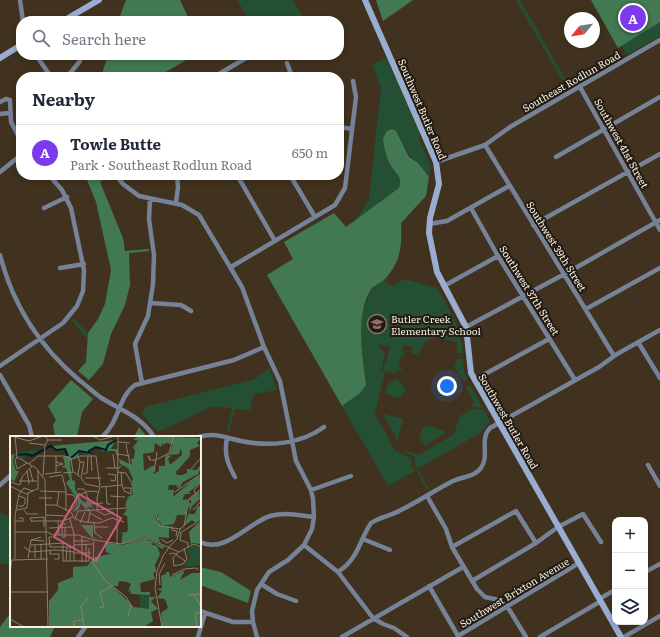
<!DOCTYPE html>
<meta charset="utf-8">
<style>
:root{--surface:#fff;--page:#f6f6f7;--text:#1f2937;--muted:#747a83;--line:#e0e1e3;--accent:#7c3aed}
body{margin:0;font-family:Literata,serif;background:var(--page);color:var(--text)}
.controls{position:absolute;right:12px;bottom:12px;display:grid;overflow:hidden;border-radius:8px;box-shadow:0 2px 6px #0003}
.controls button{width:36px;height:36px;display:grid;place-items:center;padding:0;border:0;border-bottom:1px solid var(--line);background:var(--surface);color:var(--text);font:20px sans-serif}
.compass{position:absolute;left:564px;top:12px;width:36px;height:36px;border-radius:50%;background:var(--surface);box-shadow:0 2px 6px #0003;rotate:240deg}
.you{position:absolute;left:447px;top:386px;width:14px;height:14px;margin:-10px;border:3px solid #fff;border-radius:50%;background:#1a73e8;box-shadow:0 0 0 6px #1a73e833}
.badge{display:grid;place-items:center;width:26px;height:26px;border-radius:50%;background:var(--accent);color:#fff;font-size:13px;font-weight:700}
.pin{position:absolute;translate:-50% -50%;border:2px solid #fff;box-shadow:0 1px 4px #0006}
.list{margin:0;padding:0;list-style:none}
h2{display:flex;justify-content:space-between;align-items:center;height:52px;margin:0;padding:0 16px;font-size:17px}
h2 small{font-size:13px;font-weight:400;color:var(--muted)}
.list li{display:grid;grid-template-columns:26px 1fr auto;gap:12px;align-items:center;box-sizing:border-box;height:56px;padding:0 16px;border-top:1px solid var(--line)}
.list b{display:block;font-size:15px;white-space:nowrap}
.list p{margin:0;font-size:13px;white-space:nowrap;color:var(--muted)}
.list em{font-size:13px;font-style:normal;color:var(--muted)}
.icon{flex:none;width:22px;height:22px;fill:none;stroke:currentColor;stroke-width:2;stroke-linecap:round;stroke-linejoin:round}
.map{position:relative;flex:none;width:660px;height:637px;overflow:hidden}
.search{position:absolute;background:var(--surface);box-shadow:0 2px 6px #0003;left:16px;top:16px;width:328px;height:44px;display:flex;align-items:center;gap:10px;box-sizing:border-box;padding:0 14px;border-radius:16px;color:var(--muted);font-size:15px}
.panel{position:absolute;background:var(--surface);box-shadow:0 2px 6px #0003;left:16px;top:72px;width:328px;height:108px;border-radius:16px}
.map>svg:first-child{display:block}
.green{fill:#244f32}
.forest{fill:#427953}
.lines{fill:none;stroke-linecap:round;stroke-linejoin:round}
.minor{stroke:#758298;stroke-width:4.5}
.secondary{stroke:#99add1;stroke-width:6}
.labels{text-anchor:middle;dominant-baseline:central;stroke-width:4;stroke-linejoin:round;paint-order:stroke}
.street-label{font-size:10px;fill:#f9efe3;stroke:#221b12}
.poi-label{font-size:10px;fill:#f9efe3;stroke:#221b12;text-anchor:start}
.inset-river{fill:none;stroke:#001b2d;stroke-width:2}
.inset-road{fill:none;stroke:#8a7e6d;stroke-width:1}
.view{fill:#d25884;fill-opacity:0.15;stroke:#d25884;stroke-width:2}
.inset-edge{fill:none;stroke:#f9efe3;stroke-width:2}
</style>
<div class="map">
<svg width="660" height="637" viewBox="0 0 660 637">
<rect width="100%" height="100%" fill="#40321e"/>
<path class="green" d="M237,0H293L304,18L298,21H250Z
M516,0H520L570,87L567,89Z
M595,0H660V36L627,55Z
M386,58L420,133L419,139L431,166L429,177C420,165 409,159 405,146L391,166C397,173 403,178 400,188L356,220L369,199L381,88L372,65Z
M404,279L437,288C450,310 461,328 463,354L457,352V342L436,337L426,341L418,355L412,353L413,347L404,345L402,352L405,353V357L401,356L398,366L402,367L401,371L398,370V368L396,374L383,370L390,347L377,344L385,354L381,371L385,372L375,413L395,451L411,458V465L415,471L388,486L342,406L349,402L366,385L360,333L362,312L372,288L384,280L392,286Z
M73,318L88,333L87,339L72,320Z
M457,359H463L464,371L467,380L464,382L454,366Z
M269,368L277,390L254,394L250,410L235,409L229,432L227,431L232,408L211,407L158,432L142,414L145,407L255,379Z
M398,378L406,391L402,393L401,398L385,394L388,384Z
M470,385L483,407L482,408L473,407L472,404L474,402L466,387Z
M472,409L484,410L490,422L480,433L418,469L429,489L427,490L416,470L417,469L414,462L415,457L405,452L406,451L419,455L454,434L460,416Z
M383,414L403,419L398,440H397Z
M427,425L447,432L424,446L423,441H419L422,429Z
M0,512L11,518V565L0,564Z"/>
<path class="forest" d="M126,0H180L190,21H118Z
M376,0H413L383,21Z
M591,0H660V22L618,48Z
M108,55H192L193,56L157,77H101Z
M392,129L396,131L409,157L418,163L429,177L426,196L401,223C402,246 401,262 384,280C381,283 375,285 372,288C354,314 363,356 366,385L359,394L342,406L267,275L293,259L284,242L334,213L346,227L399,188C403,177 396,174 391,166C386,157 384,147 383,138L387,131Z
M85,175H111L100,182L123,238L125,251L149,249V251L129,253L130,285L125,305L111,334L103,364L89,380L78,371L86,362L88,333L98,319L105,304L111,270L96,202Z
M71,380L93,399L82,412L77,437H55L53,425L56,420L48,406Z
M139,427L147,437H134Z
M200,567L221,572L251,591L248,603L200,585Z
M11,612V626H55L50,637H0V627Z"/>
<g class="lines">
<path class="minor" d="M20,0L23,21
M36,55L51,77
M287,63L292,77
M67,77L80,61L79,55
M214,77L251,55
M580,87L660,230
M0,102L6,99L10,100L11,122L21,141
M0,114L9,113
M339,127L352,129
M485,145L614,356
M556,157L660,97
M436,162L485,145L510,127L660,40
M0,172L21,155
M116,175L123,184L139,196L182,205L199,215L242,287L264,347L280,381L296,461L311,490L313,499L314,517L312,529L304,545L288,560L269,572L257,590L252,611L253,622L257,637
M237,175L275,241
M290,175L315,217
M176,203L178,187L177,175
M44,208L67,197
M471,208L498,256L575,380
M429,224L447,221L509,186
M533,225L660,154
M0,255C13,306 39,346 79,380C86,385 93,392 100,397C120,410 141,416 154,437
M231,267L335,205L345,188L356,97L353,81
M60,268L84,264
M444,286L498,256
M151,303L181,305L191,311
M586,309L660,268
M466,327L572,270L660,220
M638,342L660,378
M0,366L63,323L77,306L83,291L84,270L71,208L62,190L49,175
M0,375L29,425L32,437
M474,380L549,339
M142,383L135,344L148,316L153,284L154,255L149,219L150,199
M102,437C120,421 118,397 135,385L234,360L264,347
M199,437C214,432 227,438 241,441C269,447 301,444 324,427
M227,438C224,453 227,463 235,477
M648,465L660,486
M0,485L11,475
M311,490L351,476
M427,496L446,529L452,547L477,589L485,597L499,600L507,606L526,637
M363,539L390,550
M200,542C225,554 248,523 270,516C284,512 300,515 314,517
M304,545L338,572L373,618L383,624L394,628L407,637
M452,547L516,511L536,543
M338,572C359,558 359,541 371,523C380,517 390,516 399,511C418,502 435,490 453,481C463,476 473,478 481,468C490,455 479,440 490,428L599,367L617,354L660,330
M645,572L660,564
M472,581L536,543L558,527L583,514L601,542
M261,584L277,594L296,601
M429,586L458,636L579,563
M599,599L615,590
M200,611L233,622H253
M78,637L86,626
M198,637L205,613
M342,637L463,567
M540,637L601,601
M624,637L660,616"/>
<path class="secondary" d="M365,0L436,162L439,184L430,218L429,233L437,272L466,327L471,373L621,637
M63,21L99,0
M0,58L21,45"/>
</g>
<defs>
<symbol id="school-ring" viewBox="-11 -11 22 22"><circle r="9.5" fill="#221b12" stroke="#8d6e63" stroke-width="1.5"/><path d="M0-5L7-2L0 1L-7-2ZM-4 1L0 2.5L4 1V4Q0 6-4 4Z" fill="#8d6e63"/></symbol>
</defs>
<g fill-rule="evenodd">
<use href="#school-ring" x="366" y="313" width="22" height="22"/>
</g>
<g class="labels">
<g class="street-label">
<text transform="translate(571 81) rotate(-30)">Southeast Rodlun Road</text>
<text transform="translate(423 109) rotate(67)">Southwest Butler Road</text>
<text transform="translate(622 143) rotate(61)">Southwest 41st Street</text>
<text transform="translate(557 246) rotate(58)">Southwest 39th Street</text>
<text transform="translate(530 290) rotate(58)">Southwest 37th Street</text>
<text transform="translate(509 421) rotate(60)">Southwest Butler Road</text>
<text transform="translate(514 592) rotate(-31)">Southwest Brixton Avenue</text>
</g>
<g class="poi-label">
<text x="391" y="318">Butler Creek<tspan x="391" dy="12">Elementary School</tspan></text>
</g>
</g>
<g transform="translate(10 436)">
<rect width="191" height="191" fill="#40321e"/>
<path d="M26,12L27,19L16,18L13,24L6,18ZM184,109L191,113V129L178,131L174,128L180,122L177,114ZM130,156H140V160H145L140,161V175H130Z" fill="#244f32"/>
<path d="M130,0L191,2L187,7L190,10L180,14V20L166,36L167,39H172L177,37V33L187,34L189,30L191,32L188,38L173,46L169,53L166,49H159L158,54H164L163,61L189,39L191,46L178,57L183,58H175L173,62V64L178,63L176,79H167L164,88L151,90L150,85L146,83L149,79L145,80L146,83L150,90H159V102L148,101L151,107L136,101L111,108L113,97H107L117,96L118,93L117,80L113,79L117,73L115,69L118,61L123,58L121,47L123,43L118,32L110,28L109,23L122,29L121,23L124,22L125,15L123,11L128,5L123,3ZM153,6V10L155,7L163,8L159,19L169,18L171,12L172,19L160,29L158,22L161,21L158,18L155,20V30H149V35L143,38L145,30H142L134,35L133,18L144,16L145,7L151,11ZM106,4L101,13H108V23L105,15H91V12L87,11L81,14V19L69,16L68,20L60,25L62,44L65,45V53L72,65L76,67L77,63L83,72L78,70L77,75L71,67L68,74L62,76L68,69V64L56,47L60,43L56,32L51,31L55,29L53,21L58,20L55,13L46,14L41,10ZM5,18L3,26L6,35H9L4,46L0,42V19ZM189,55L190,63L182,70L179,78H185L187,71L191,69V108L182,107L181,110L179,96L191,84L186,87L182,84L174,90L180,74L178,68L182,66L179,63ZM71,89H83V101L87,103L82,102ZM136,103L155,111L152,113L144,107L140,108L147,110L150,118L145,129L146,136L143,137L145,143L130,147L131,156H140V159L121,158L120,154L118,156L121,148L117,146L109,145L108,150H102L124,171L139,173V161H146L141,165L148,173L141,176L143,185L134,191H39V165L48,154V147L63,141V131L77,130L84,121L101,118L96,116L95,106L112,109ZM175,134L170,144L182,137H191V191H152L151,177L158,172L155,163L147,162L152,155L147,153L152,152L151,140L156,138V136H159L160,141Z" fill="#427953" fill-rule="evenodd"/>
<path class="inset-river" d="M8,19L17,18L22,20L41,10L46,14L55,13L58,20M61,22L69,15L80,17L79,15L86,11L96,14L98,9L106,4"/>
<path class="inset-road" d="M5,0L7,21L26,32L35,44L38,191M83,0L90,4L105,0M4,1L19,5L33,0M38,4H52M108,6L120,7M19,7L35,9L38,4L35,0M116,8L120,29M103,18L105,33M108,18L120,20M46,20V37M81,20L82,35M7,21L5,25L7,33L17,27M68,21L70,26L68,39M61,23L63,36M140,24L138,20H139L140,24H146L159,17L164,0M46,26L53,28L46,30M70,26H74L71,42M19,28L28,20H54L62,23L70,20H86L90,50M96,32H109L111,30M20,33L23,46M181,33L191,22M17,35L19,48M108,36L116,37L121,46M111,36L112,49M144,36L147,16M53,37L64,36L70,41M35,38L52,36M73,38L77,37L78,20M98,38L106,39L105,45L100,44M52,39L56,54V75M33,40L35,9M39,41L52,39M71,42L75,48L90,51M75,42H91M9,45H27M0,46L10,49L12,41L22,30M0,50L16,58L27,53M90,51L87,62V75L95,79L103,76V78M91,51L112,49L114,55L121,58V52H114M96,51L97,68H101M67,53H74L81,68L93,67M28,54V34M30,55L56,56M165,56L191,38M185,57L184,54L191,46M56,58L63,59L67,64L66,69L60,75M71,58L80,55L89,56M100,60L115,61M29,62H42M36,69H46L61,76L65,83L75,86L89,87L102,82L114,86M47,69L49,56M8,70H13L15,67V62L9,60M7,74L17,72L18,57M14,74L17,78H28M183,74L191,65M80,77L92,84M36,79L56,80M146,79L150,90L170,93M60,83L64,98V125M65,83L68,75L117,72M5,85H13V82H9M48,85L49,99M78,86L80,76L78,72M70,87L75,76M84,87L85,97L92,102M161,90L162,94L167,95L166,100M34,91V81L20,82L22,86L23,85H53L63,81M84,91H98M39,92L62,91M5,96H37M37,96L43,99H68L84,104L111,108L137,102L169,116L184,108L191,111M170,97L186,87M171,97L170,104L178,107V112M52,99V88H56M72,100V126M42,101H39L40,111H64M52,101H55V91M151,103L157,107L163,104M21,104L34,105M84,104L83,127L95,144L116,161L121,169L118,180M64,105H79M53,107V125H79V112M31,108V123M107,108L108,0M21,109L56,107M25,109V122M64,109L83,108M160,110L167,103L170,93L174,90L179,63L191,53M14,111L21,116L46,114L64,116M40,114V118H49V123H44M168,116L163,122L164,130L173,128L177,123L174,112M64,117H81M159,118L164,117L175,125M18,122L21,104L31,101M5,123V80L9,58L14,52L23,55M56,125L57,111M60,125V111M76,126V108M0,135L2,124L38,123M162,139L174,133L186,132L189,134M150,149L149,138L155,127M0,156H38M178,159L191,158M184,159L191,171M89,172L94,171L90,157L102,150M0,183L14,191M64,191V185L73,184M74,191L71,170L79,161M152,191L145,152L147,135L153,120L160,110M187,191L185,177H191"/>
<path class="view" d="M69,58L111,82L86,125L44,101Z"/>
<rect width="191" height="191" class="inset-edge"/>
</g>
</svg>
<div class="controls">
<button>+</button>
<button>−</button>
<button><svg class="icon" aria-label="layers" viewBox="0 0 24 24"><path d="M12 4l9 5-9 5-9-5zM3 14l9 5 9-5"/></svg></button>
</div>
<svg class="compass" viewBox="-18 -18 36 36"><path d="M0-13l5 13h-10z" fill="#e53935"/><path d="M0 13l5-13h-10z" fill="#747a83"/></svg>
<div class="you"></div>
<div class="pin badge" style="left:633px;top:18px">A</div>
<div class="search"><svg class="icon" aria-label="search" viewBox="0 0 24 24"><circle cx="10" cy="10" r="6"/><path d="M15 15l6 6"/></svg>Search here</div>
<section class="panel">
<h2>Nearby<small></small></h2>
<ul class="list">
<li><span class="badge">A</span><div><b>Towle Butte</b><p>Park · Southeast Rodlun Road</p></div><em>650 m</em></li>
</ul>
</section>
</div>
